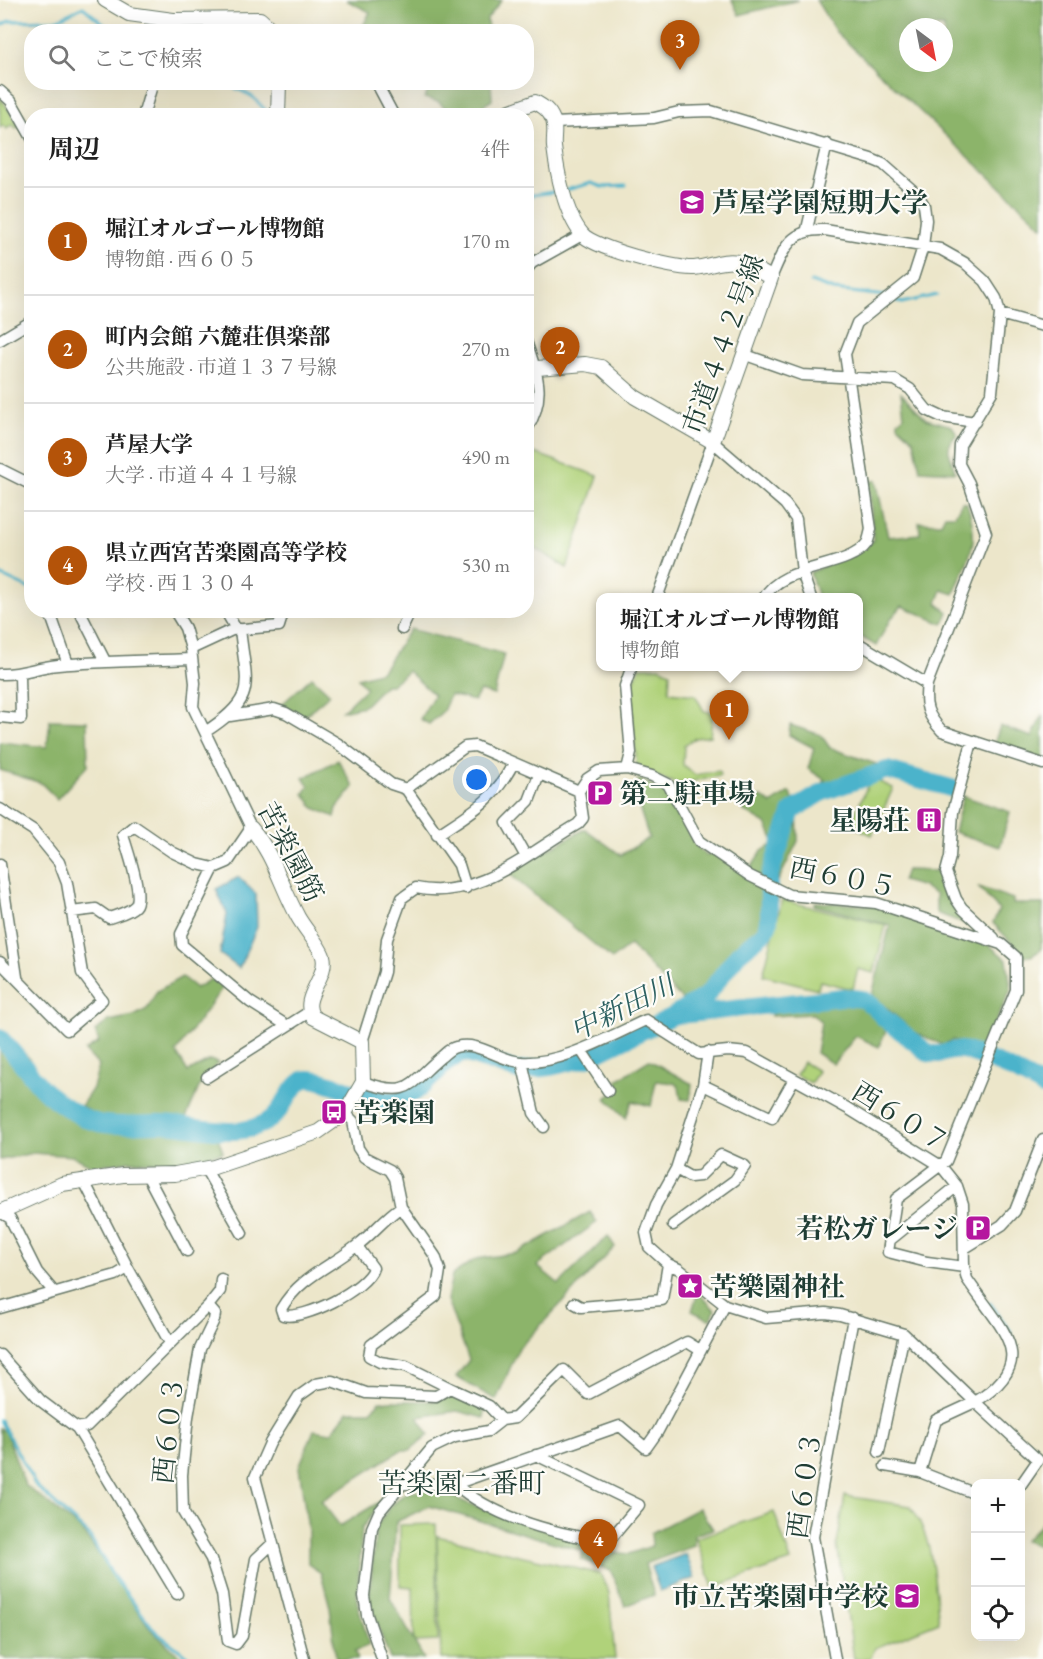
<!DOCTYPE html>
<html lang="ja">
<meta charset="utf-8">
<style>
:root{--surface:#fff;--page:#f6f6f6;--text:#222;--muted:#767676;--line:#e0e0e0;--accent:#b45309}
body{margin:0;font-family:"EB Garamond","Noto Serif JP",serif;background:var(--page);color:var(--text)}
.controls{position:absolute;right:18px;bottom:18px;display:grid;overflow:hidden;border-radius:12px;box-shadow:0 6px 24px #0002}
.controls button{width:54px;height:54px;display:grid;place-items:center;padding:0;border:0;border-bottom:2px solid var(--line);background:var(--surface);color:var(--text);font:30px sans-serif}
.compass{position:absolute;left:899px;top:18px;width:54px;height:54px;border-radius:50%;background:var(--surface);box-shadow:0 6px 24px #0002;rotate:148deg}
.you{position:absolute;left:477px;top:780px;width:21px;height:21px;margin:-15px;border:4px solid #fff;border-radius:50%;background:#1a73e8;box-shadow:0 0 0 9px #1a73e833}
.badge{display:grid;place-items:center;width:39px;height:39px;border-radius:50%;background:var(--accent);color:#fff;font-size:20px;font-weight:700}
.pin{position:absolute;translate:-50% -50px;filter:drop-shadow(0 2px 3px #0008)}
.pin::after{content:'';position:absolute;top:32px;width:21px;height:18px;background:inherit;clip-path:polygon(0 0,100% 0,50% 100%)}
.popup{position:absolute;left:596px;top:593px;width:267px;height:78px;box-sizing:border-box;display:grid;place-content:center;border-radius:12px;background:var(--surface);filter:drop-shadow(0 2px 4px #0005);font-size:20px;white-space:nowrap;color:var(--muted)}
.popup b{font-size:22px;color:var(--text)}
.popup::after{content:'';position:absolute;left:50%;top:100%;margin-left:-12px;border:12px solid transparent;border-top-color:var(--surface)}
.list{margin:0;padding:0;list-style:none}
h2{display:flex;justify-content:space-between;align-items:center;height:78px;margin:0;padding:0 24px;font-size:26px}
h2 small{font-size:20px;font-weight:400;color:var(--muted)}
.list li{display:grid;grid-template-columns:39px 1fr auto;gap:18px;align-items:center;box-sizing:border-box;height:108px;padding:0 24px;border-top:2px solid var(--line)}
.list b{display:block;font-size:22px;white-space:nowrap}
.list p{margin:0;font-size:20px;white-space:nowrap;color:var(--muted)}
.list em{font-size:20px;font-style:normal;color:var(--muted)}
.icon{flex:none;width:33px;height:33px;fill:none;stroke:currentColor;stroke-width:2;stroke-linecap:round;stroke-linejoin:round}
.map{position:relative;flex:none;width:1043px;height:1659px;overflow:hidden}
.search{position:absolute;background:var(--surface);box-shadow:0 6px 24px #0002;left:24px;top:24px;width:510px;height:66px;display:flex;align-items:center;gap:15px;box-sizing:border-box;padding:0 21px;border-radius:24px;color:var(--muted);font-size:22px}
.panel{position:absolute;background:var(--surface);box-shadow:0 6px 24px #0002;left:24px;top:108px;width:510px;height:510px;border-radius:24px}
.map>svg:first-child{display:block}
.green{fill:#b0d27a;stroke:#688857;stroke-width:1.5}
.forest{fill:#8cb46a;stroke:#56784f;stroke-width:1.5;fill-rule:evenodd}
.water{fill:#4cb3cb;stroke:#367880;stroke-width:1.5}
.lines{fill:none;stroke-linecap:round;stroke-linejoin:round}
.stream{stroke:#4cb3cb;stroke-width:3}
.river{stroke:#4cb3cb;stroke-width:18}
.minor-casing{stroke:#677868;stroke-width:13}
.tertiary-casing{stroke:#677868;stroke-width:16}
.minor{stroke:#fff;stroke-width:10}
.tertiary{stroke:#fff;stroke-width:14}
.labels{text-anchor:middle;dominant-baseline:central;stroke-width:4.5;stroke-linejoin:round;paint-order:stroke}
.poi-label{font-size:27px;font-weight:bold;fill:#1f3d34;stroke:#fdfcf7;text-anchor:start}
.street-label{font-size:27px;fill:#1f3d34;stroke:#fdfcf7}
.water-label{font-size:28px;font-style:italic;fill:#2c6061;stroke:#fdfcf7}
.neighbourhood-label{font-size:28px;fill:#1f3d34;stroke:#fdfcf7}
</style>
<div class="map">
<svg width="1043" height="1659" viewBox="0 0 1043 1659">
<rect width="100%" height="100%" fill="#fdfcf7"/>
<filter id="ink" filterUnits="userSpaceOnUse"><feTurbulence type="fractalNoise" baseFrequency=".0167" numOctaves="2"/><feDisplacementMap in="SourceGraphic" scale="12" xChannelSelector="R" yChannelSelector="G"/><feConvolveMatrix kernelMatrix="1 2 1 2 8 2 1 2 1" color-interpolation-filters="sRGB"/></filter>
<filter id="wash" filterUnits="userSpaceOnUse"><feTurbulence type="fractalNoise" baseFrequency=".008" numOctaves="4" result="noise"/><feDisplacementMap in="SourceGraphic" scale="24" xChannelSelector="R" yChannelSelector="G"/><feGaussianBlur stdDeviation="1.35" result="paint"/><feColorMatrix in="noise" values="0 0 0 0 0 0 0 0 0 0 0 0 0 0 0 0 0 1.4 0 .05"/><feComposite in="paint" operator="in"/></filter>
<g filter="url(#wash)">
<rect width="100%" height="100%" fill="#ece6ca"/>
<path class="green" d="M0,97L20,127L16,128L12,124L7,129L3,125L0,128Z
M526,450L598,476L567,568L527,543Z
M640,667H660L670,672L669,692L695,695L704,711L713,713L710,736L695,738L684,745L683,765L695,775L719,771L720,776L677,784L637,769L630,691Z
M871,778L893,788L872,835L850,825Z
M782,900L886,925L874,973L858,969L853,989L820,981L818,989L763,975Z
M803,1062L818,1071L811,1083L796,1075Z
M845,1496L910,1506C934,1537 934,1583 939,1622L875,1648L870,1659H854L837,1544Z
M774,1512L791,1561L713,1587L696,1538Z
M436,1524L438,1641L414,1642L413,1587L400,1586V1525Z
M437,1536L600,1574L609,1593L615,1659H441Z"/>
<path class="forest" d="M346,0H502L487,19L488,31L360,32L370,12Z
M732,0H799L739,15Z
M816,0H1043V227L836,32ZM908,27H944V63H908Z
M434,83H491L492,100L469,115H452L439,102L424,98Z
M901,393L926,419L952,426L957,434C942,451 951,454 955,472L920,470L914,440L898,425V421L904,416Z
M876,480L888,537L920,534L919,522L941,523L945,515H955L962,502L967,503C981,545 969,555 954,594L942,590L937,603L948,612L943,624L902,606L890,620L876,646L858,635V598L818,597L810,573L873,541L869,482Z
M410,629L504,654L494,695L480,691L474,701L450,695L443,711L429,724L420,719L434,695L408,671L391,685H385L364,706L342,711L366,688L358,678L382,671Z
M312,677L330,694L303,717L281,705Z
M1043,714V759L994,744L1000,726L1032,737Z
M50,720L87,721L88,765L57,799L41,783L0,770V742L47,747Z
M790,725L821,735L830,748L885,767L817,791L825,780L808,769L814,748L789,735Z
M338,760L354,787L337,808L335,817L314,808L304,794L309,786L303,778Z
M638,779L668,794L694,843L706,856L725,850L751,868L762,851L775,843L766,824L744,811L740,802L762,797L771,804L789,792L797,806L798,841L777,883L778,902L722,986L682,1000L630,945L612,959L507,872L585,829L621,855L649,838L639,807Z
M963,796L1010,812L1000,847L954,832Z
M906,870L941,871L948,895L969,925L936,913V895L924,887L902,881Z
M978,887L1013,899V904H1043L1041,950L1031,956H1024L993,923L999,910Z
M815,902L880,906L983,940L1007,960L1011,989L983,1049L953,1040L943,1045L914,1032L872,995L890,925L814,905Z
M182,977L196,988L211,979L223,987L176,1052L188,1072L210,1060L218,1063L200,1085L183,1125L218,1138L223,1152L183,1163L130,1161L92,1166L73,1156L33,1153L0,1160V1031L29,1058L43,1097L90,1124L97,1116L81,1106L93,1088L99,1066L85,1051L99,1042L95,1031L109,1021L134,1016L147,1009L157,991Z
M836,1000L859,1002L888,1025L879,1047L856,1036L833,1064L816,1053L821,1022L813,1014L771,1016V1009Z
M649,1060L692,1084L690,1100L681,1099L679,1087L674,1083L656,1081L651,1106L632,1101L626,1118L606,1098L620,1088L617,1080Z
M590,1212L597,1222L537,1266L559,1284L608,1236L615,1247L519,1348L496,1400L456,1377L469,1360L447,1300L452,1275L476,1259L517,1253Z
M698,1292L715,1310L711,1320L692,1311Z
M452,1394L485,1411L484,1418L457,1411L418,1417L429,1434L410,1450H401L321,1501L340,1526L384,1499L362,1528L357,1601L369,1645L355,1651L358,1659H336L330,1607L321,1573L308,1564V1529L299,1467L314,1430L331,1433L348,1411H371L380,1401H437Z
M0,1428L6,1432L25,1485L82,1530L152,1631L183,1659H6L0,1656Z
M435,1489L467,1503L613,1552L629,1554L652,1546L651,1533L699,1508L713,1529L694,1535V1546L645,1564L654,1595L625,1606L611,1571L581,1559L583,1551L429,1506L396,1522L390,1598L424,1659H390L369,1601L376,1527L390,1507L405,1493Z
M1043,1522V1547L1024,1541Z"/>
<path class="water" d="M239,877L256,894L257,927L239,968L220,954L227,914L216,889Z
M686,1554L695,1578L660,1591L651,1567Z"/>
<g class="lines">
<path class="stream" d="M0,26L9,21L56,20L83,7L113,32
M224,82L253,97L271,116
M566,190L591,183L602,187L626,186
M526,196L560,191
M811,282L833,290L886,296
M892,299L902,303L937,295
M0,575L32,590
M990,1303L1012,1333
M0,1420L36,1486L89,1535L113,1576L156,1632L191,1659"/>
<path class="river" d="M679,1015L843,997L862,999L873,1006L884,1018L928,1053C944,1057 948,1049 961,1050C974,1051 1032,1079 1043,1087
M0,1038C15,1053 27,1071 41,1087C50,1097 65,1107 77,1114C103,1131 131,1123 161,1124C197,1125 239,1142 271,1119C283,1110 289,1089 303,1080C316,1073 369,1103 394,1100C426,1096 436,1063 464,1053L518,1071L550,1067L587,1058L673,1016L707,995L738,954L765,932L769,923V877L792,811L823,792L887,770L954,789"/>
</g>
</g>
<g filter="url(#ink)">
<g class="lines">
<defs>
<path id="minor" d="M376,82L394,116
M0,91L11,101L32,138
M143,116L153,82
M555,123L654,118L679,112L711,111L871,159L883,164L917,194L924,205L926,220L923,247L913,278L857,323L845,354L871,529C870,533 869,539 867,543C848,570 782,563 764,598
M807,229L827,144
M526,270L532,263L582,235
M771,278C783,250 790,228 825,230L940,249L965,263L985,281L996,298L1000,314L992,392L960,445L959,464L969,483L986,533L927,684
M1000,314L1043,326
M0,340L32,321
M526,341C538,377 547,396 526,431
M743,354L802,375L895,380L910,389L927,410L942,417L975,422
M0,469L32,485
M657,598L713,442L785,504L796,519L802,572L811,598
M49,610L68,664
M225,610L236,629
M82,616L105,661
M402,629L411,610
M858,643L927,684C924,705 927,715 942,731L1043,764
M191,649L232,630L279,626L284,610
M0,674C23,675 35,667 58,665C103,661 147,661 192,659
M230,716L274,709L286,713L337,743L391,784L406,789
M0,717L21,719L20,675
M205,732C259,697 246,686 240,629
M972,742L953,812L950,857L946,872L956,899L962,908L994,938
M627,769L631,753L625,686L632,666
M406,789L465,747L475,746L579,791
M406,789L459,865L466,888
M0,809L33,830L59,862L67,883L82,973L102,1000L67,1030L0,962
M437,835C471,812 493,802 513,764
M525,855L507,823L529,801L539,775
M0,864L17,977
M214,868L181,934L182,945L250,1002L286,1025
M71,912L96,909L109,918C117,915 130,912 135,906C144,896 127,849 123,835L134,826L172,852L197,864L214,868L228,862L251,828L193,707L195,683L191,649L185,628L174,610
M362,1042L384,972L387,939L402,898L416,888C476,901 528,853 578,824L583,818L579,791L587,779L599,771L627,769L652,776L668,784L699,841L750,876L789,895L876,903L1001,944L1016,957V990L946,1161L896,1199L888,1252L927,1262L964,1267
M581,1050L608,1091
M522,1062L534,1113L544,1127
M207,1077L309,1012
M363,1082C410,1098 408,1085 441,1057C446,1053 450,1048 456,1047C480,1041 497,1060 521,1062C561,1065 610,1036 646,1020L699,1054L728,1051L747,1053L847,1108L941,1166L957,1186L963,1204L964,1267L967,1279C1001,1330 1043,1360 975,1402L904,1334L840,1315L826,1313L766,1318L725,1305L679,1269L668,1264L649,1247L646,1233L656,1205L676,1169L703,1085L708,1052
M703,1085L772,1118L794,1079
M345,1113L353,1121L358,1148L364,1157L390,1170L395,1178L401,1207L435,1256L440,1270L436,1296L371,1345L369,1356L380,1362L406,1366L450,1388
M205,1168L242,1233
M147,1175L187,1251
M0,1212L10,1218L37,1272L54,1292
M673,1225L735,1180L745,1166L721,1155L700,1176L690,1177L676,1169
M890,1240L957,1186
M357,1246L373,1268C367,1289 303,1321 283,1315L281,1309C300,1277 327,1269 355,1247C372,1235 383,1219 401,1207
M965,1248L1002,1225L1015,1211L1043,1140
M128,1268L170,1343
M574,1303L581,1307L662,1300L668,1264
M208,1306L220,1291L221,1279
M0,1308L116,1275L128,1268L83,1179
M0,1355L41,1401L77,1428L87,1426L208,1306L215,1314L214,1320L200,1349L188,1417L182,1475L183,1512L211,1559L222,1594L228,1641L236,1644L242,1636L256,1559L272,1544
M502,1420L515,1418L564,1370L588,1394L687,1342L700,1350
M77,1428L177,1594
M879,1452L904,1334
M885,1466L920,1472
M403,1484H455L620,1426L646,1448L658,1431L725,1305
M455,1484C495,1519 556,1534 608,1542L639,1505L536,1455
M976,1494L920,1472L936,1420L975,1402L1038,1460L1020,1486
M304,1659L255,1477L270,1443L299,1396L316,1384L332,1381L366,1393L436,1396L450,1388L489,1406L502,1420L488,1431L455,1437L432,1448L379,1512L372,1528L364,1596L367,1615L382,1659
M835,1659L813,1537L853,1318"/>
<path id="tertiary" d="M105,0L129,14L173,20L260,19L274,32
M278,116L279,82
M497,116L535,102C544,107 549,110 553,120C556,129 553,139 554,147C557,172 565,214 582,234C593,248 674,269 694,268C710,267 722,259 738,262C749,264 761,272 771,278L713,442L635,397L601,367L585,364L526,369
M0,1212L62,1184L123,1175L175,1174L214,1167L318,1132L345,1113L363,1082L362,1042L313,1017C299,998 329,977 323,956C320,946 304,928 298,917C281,886 274,855 251,828"/>
</defs>
<use href="#minor" class="minor-casing"/>
<use href="#tertiary" class="tertiary-casing"/>
<use href="#minor" class="minor"/>
<use href="#tertiary" class="tertiary"/>
</g>
</g>
<defs>
<symbol id="university-square" viewBox="-11 -11 22 22"><rect x="-9" y="-9" width="18" height="18" rx="4" fill="#b5179e" stroke="#fdfcf7"/><path d="M0-5L7-2L0 1L-7-2ZM-4 1L0 2.5L4 1V4Q0 6-4 4Z" fill="#fff"/></symbol>
<symbol id="parking-square" viewBox="-11 -11 22 22"><rect x="-9" y="-9" width="18" height="18" rx="4" fill="#b5179e" stroke="#fdfcf7"/><path d="M-3.5-5.5H1a3.5 3.5 0 0 1 0 7H-1V5.5H-3.5ZM-1-3.4V-.6H.8a1.4 1.4 0 0 0 0-2.8Z" fill="#fff"/></symbol>
<symbol id="building-square" viewBox="-11 -11 22 22"><rect x="-9" y="-9" width="18" height="18" rx="4" fill="#b5179e" stroke="#fdfcf7"/><path d="M-4-6H4V6H1V3H-1V6H-4ZM-2.5-4.3h1.7v1.8h-1.7ZM.8-4.3h1.7v1.8H.8ZM-2.5-1h1.7V.8h-1.7ZM.8-1h1.7V.8H.8Z" fill="#fff"/></symbol>
<symbol id="bus-square" viewBox="-11 -11 22 22"><rect x="-9" y="-9" width="18" height="18" rx="4" fill="#b5179e" stroke="#fdfcf7"/><path d="M-5-6H5V4H4V6H2V4H-2V6H-4V4H-5ZM-3.5-4V0h7V-4ZM-3.5 1.2v1.5H-2V1.2ZM2 1.2v1.5H3.5V1.2Z" fill="#fff"/></symbol>
<symbol id="sight-square" viewBox="-11 -11 22 22"><rect x="-9" y="-9" width="18" height="18" rx="4" fill="#b5179e" stroke="#fdfcf7"/><path d="M0-6L1.8-2.2L6-1.7L2.9 1.2L3.7 5.4L0 3.3L-3.7 5.4L-2.9 1.2L-6-1.7L-1.8-2.2Z" fill="#fff"/></symbol>
<symbol id="school-square" viewBox="-11 -11 22 22"><rect x="-9" y="-9" width="18" height="18" rx="4" fill="#b5179e" stroke="#fdfcf7"/><path d="M0-5L7-2L0 1L-7-2ZM-4 1L0 2.5L4 1V4Q0 6-4 4Z" fill="#fff"/></symbol>
</defs>
<g fill-rule="evenodd">
<use href="#university-square" x="677" y="187" width="30" height="30"/>
<use href="#parking-square" x="585" y="778" width="30" height="30"/>
<use href="#building-square" x="914" y="805" width="30" height="30"/>
<use href="#bus-square" x="319" y="1097" width="30" height="30"/>
<use href="#parking-square" x="963" y="1213" width="30" height="30"/>
<use href="#sight-square" x="675" y="1271" width="30" height="30"/>
<use href="#school-square" x="892" y="1581" width="30" height="30"/>
</g>
<g class="labels">
<g class="poi-label">
<text x="712" y="202">芦屋学園短期大学</text>
<text x="620" y="793">第二駐車場</text>
<text x="910" y="820" text-anchor="end">星陽荘</text>
<text x="354" y="1112">苦楽園</text>
<text x="958" y="1228" text-anchor="end">若松ガレージ</text>
<text x="710" y="1286">苦樂園神社</text>
<text x="888" y="1596" text-anchor="end">市立苦楽園中学校</text>
</g>
<g class="street-label">
<text transform="translate(723 344) rotate(-70)">市道４４２号線</text>
<text transform="translate(291 852) rotate(62)">苦楽園筋</text>
<text transform="translate(843 877) rotate(11)">西６０５</text>
<text transform="translate(901 1117) rotate(32)">西６０７</text>
<text transform="translate(168 1430) rotate(-84)">西６０３</text>
<text transform="translate(804 1485) rotate(-82)">西６０３</text>
</g>
<g class="water-label">
<text transform="translate(622 1007) rotate(-26)">中新田川</text>
</g>
<g class="neighbourhood-label">
<text x="462" y="1483">苦楽園二番町</text>
</g>
</g>
</svg>
<div class="controls">
<button>+</button>
<button>−</button>
<button><svg class="icon" aria-label="locate" viewBox="0 0 24 24"><circle cx="12" cy="12" r="6"/><path d="M12 2v4M12 18v4M2 12h4M18 12h4"/></svg></button>
</div>
<svg class="compass" viewBox="-18 -18 36 36"><path d="M0-13l5 13h-10z" fill="#e53935"/><path d="M0 13l5-13h-10z" fill="#767676"/></svg>
<div class="you"></div>
<div class="pin badge" style="left:729px;top:740px">1</div>
<div class="popup"><b>堀江オルゴール博物館</b>博物館</div>
<div class="pin badge" style="left:560px;top:377px">2</div>
<div class="pin badge" style="left:680px;top:70px">3</div>
<div class="pin badge" style="left:598px;top:1569px">4</div>
<div class="search"><svg class="icon" aria-label="search" viewBox="0 0 24 24"><circle cx="10" cy="10" r="6"/><path d="M15 15l6 6"/></svg>ここで検索</div>
<section class="panel">
<h2>周辺<small>4件</small></h2>
<ul class="list">
<li><span class="badge">1</span><div><b>堀江オルゴール博物館</b><p>博物館 · 西６０５</p></div><em>170 m</em></li>
<li><span class="badge">2</span><div><b>町内会館 六麓荘倶楽部</b><p>公共施設 · 市道１３７号線</p></div><em>270 m</em></li>
<li><span class="badge">3</span><div><b>芦屋大学</b><p>大学 · 市道４４１号線</p></div><em>490 m</em></li>
<li><span class="badge">4</span><div><b>県立西宮苦楽園高等学校</b><p>学校 · 西１３０４</p></div><em>530 m</em></li>
</ul>
</section>
</div>
